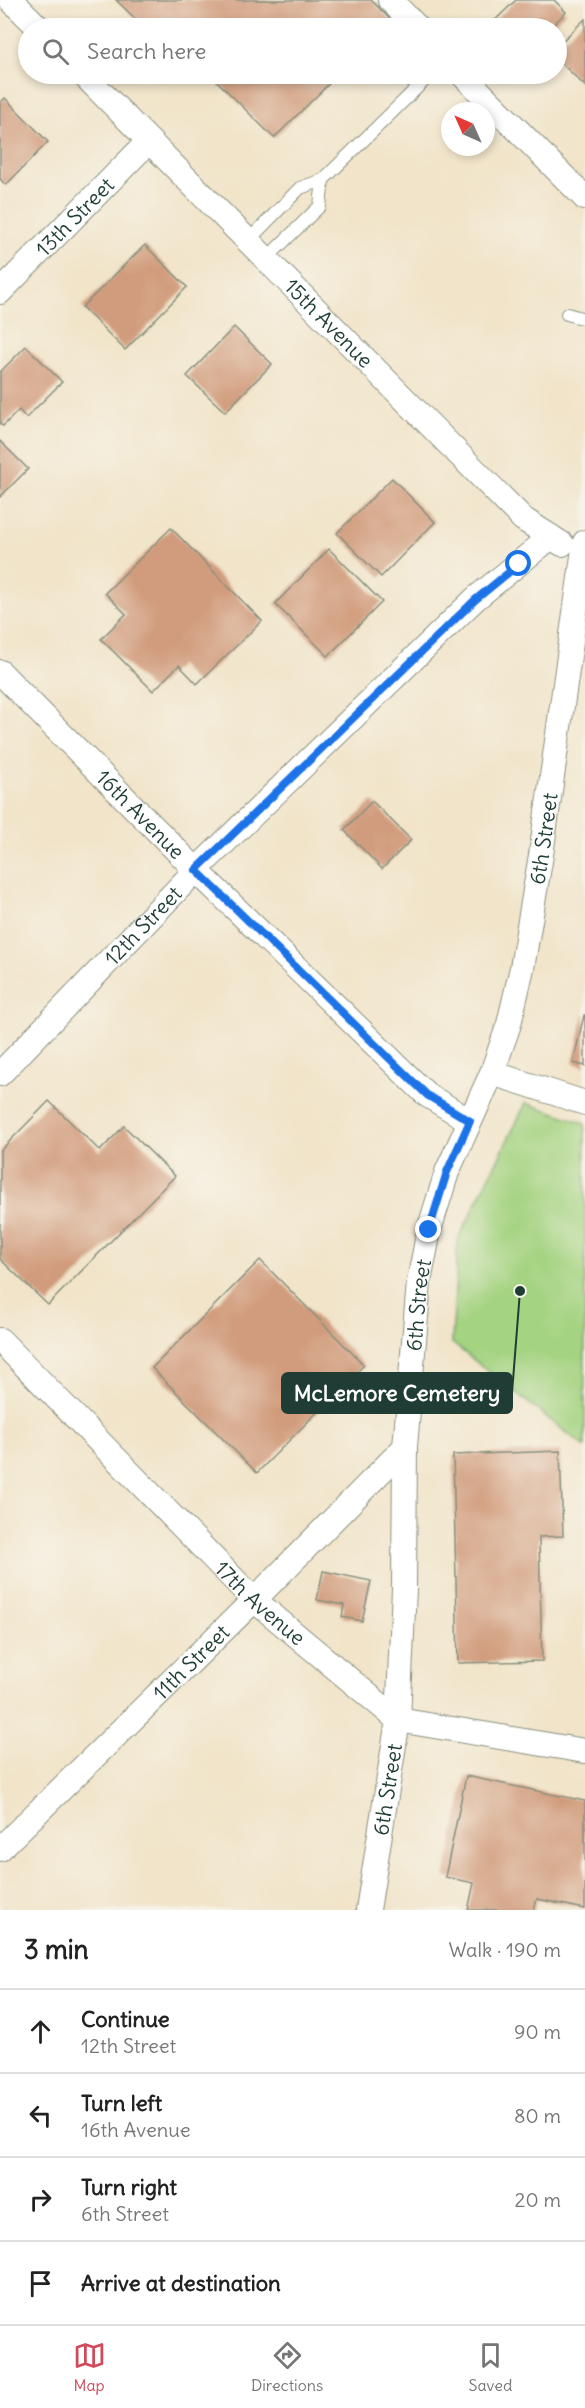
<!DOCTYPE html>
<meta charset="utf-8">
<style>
:root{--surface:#fff;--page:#f2f2f2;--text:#222;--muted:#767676;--line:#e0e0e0;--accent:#d1495b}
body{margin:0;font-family:Delius,sans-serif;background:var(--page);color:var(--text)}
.compass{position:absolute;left:441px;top:102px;width:54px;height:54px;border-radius:50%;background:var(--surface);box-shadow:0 3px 9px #0003;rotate:315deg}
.stop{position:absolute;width:18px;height:18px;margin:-14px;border:4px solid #1a73e8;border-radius:50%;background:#fff}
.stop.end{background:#1a73e8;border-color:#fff;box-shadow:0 2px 6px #0008}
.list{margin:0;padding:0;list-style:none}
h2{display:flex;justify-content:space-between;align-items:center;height:78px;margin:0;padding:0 24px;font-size:26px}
h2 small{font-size:20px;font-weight:400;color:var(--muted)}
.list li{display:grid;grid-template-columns:39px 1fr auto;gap:18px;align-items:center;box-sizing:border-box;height:84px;padding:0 24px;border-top:2px solid var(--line)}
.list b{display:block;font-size:22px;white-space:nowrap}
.list p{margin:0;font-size:20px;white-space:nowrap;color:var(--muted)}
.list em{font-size:20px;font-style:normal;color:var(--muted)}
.icon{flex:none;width:33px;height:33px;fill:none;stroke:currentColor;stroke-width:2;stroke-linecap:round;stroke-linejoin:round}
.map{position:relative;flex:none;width:585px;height:1910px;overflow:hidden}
.search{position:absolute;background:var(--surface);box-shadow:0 3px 9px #0003;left:18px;right:18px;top:18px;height:66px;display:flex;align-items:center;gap:15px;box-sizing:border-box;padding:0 21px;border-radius:33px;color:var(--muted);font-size:22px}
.sheet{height:414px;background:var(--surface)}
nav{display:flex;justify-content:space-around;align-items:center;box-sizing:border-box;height:84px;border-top:2px solid var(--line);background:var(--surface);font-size:16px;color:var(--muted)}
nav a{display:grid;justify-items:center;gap:3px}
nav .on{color:var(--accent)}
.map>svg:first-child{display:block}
.green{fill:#a4d381;stroke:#62885a;stroke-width:1.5}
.building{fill:#d19c7d}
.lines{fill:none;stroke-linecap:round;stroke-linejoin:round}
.lane-casing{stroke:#88907e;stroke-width:14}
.street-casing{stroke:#88907e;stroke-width:26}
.lane{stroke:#fff;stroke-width:12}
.street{stroke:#fff;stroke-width:24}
.route{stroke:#1a73e8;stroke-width:8}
.labels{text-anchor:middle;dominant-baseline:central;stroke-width:4.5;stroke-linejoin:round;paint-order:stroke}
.street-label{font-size:21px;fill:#1f3d34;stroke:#f7f3e8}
.leader{fill:none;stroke:#1f3d34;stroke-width:2}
.callout-dot{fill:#1f3d34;stroke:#f7f3e8;stroke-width:2}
.callout{fill:#1f3d34;stroke:#1f3d34;stroke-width:2}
.callout-label{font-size:22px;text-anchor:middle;font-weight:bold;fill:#fff}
</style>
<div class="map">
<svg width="585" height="1910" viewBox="0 0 585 1910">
<rect width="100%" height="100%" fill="#f7f3e8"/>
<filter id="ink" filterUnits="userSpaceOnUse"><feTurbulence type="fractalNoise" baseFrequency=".0167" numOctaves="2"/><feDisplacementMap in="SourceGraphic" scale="12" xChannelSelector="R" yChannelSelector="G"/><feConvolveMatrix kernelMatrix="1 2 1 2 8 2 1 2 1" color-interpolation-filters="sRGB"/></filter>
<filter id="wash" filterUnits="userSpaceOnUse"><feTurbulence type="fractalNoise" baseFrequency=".008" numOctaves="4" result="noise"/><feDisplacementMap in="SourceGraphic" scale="24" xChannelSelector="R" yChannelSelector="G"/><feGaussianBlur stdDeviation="1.35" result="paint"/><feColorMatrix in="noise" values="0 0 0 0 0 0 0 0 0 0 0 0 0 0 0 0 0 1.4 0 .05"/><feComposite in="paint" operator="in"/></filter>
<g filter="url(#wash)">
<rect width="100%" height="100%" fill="#f1e4c9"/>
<path class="green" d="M526,1103L585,1123V1447L452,1343L458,1240Z"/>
<g id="blocks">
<path class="building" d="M116,0H371L392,21L384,28H145Z
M516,0H554L566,12L550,28H487Z
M585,19V86L556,58V47Z
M210,74H339L274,138Z
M5,98L48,142L6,185L0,179V103Z
M145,245L187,287L125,350L82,307Z
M234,327L272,364L225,412L187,376Z
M26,346L62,382L26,418L19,410L3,426L0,424V372Z
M0,441L28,469L0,497Z
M392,478L435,522L381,577L337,533Z
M171,528L262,621L197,684L179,665L153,691L101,639L126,614L105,593Z
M329,549L382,602L328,656L275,604Z
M372,801L411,840L382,869L344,830Z
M584,1015H585V1066L573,1063Z
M49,1101L100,1151L124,1126L175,1176L48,1305L0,1259V1151Z
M260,1260L364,1365L257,1473L152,1368Z
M560,1451L563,1536L539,1537L542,1661L458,1663L453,1455Z
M323,1571L371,1581L362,1621L342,1617L344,1605L317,1600Z
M466,1776L585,1801V1909L537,1899L534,1910H468L474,1883L445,1877Z"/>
</g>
</g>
<g filter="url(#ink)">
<use href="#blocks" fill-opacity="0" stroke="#88907e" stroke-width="1.5"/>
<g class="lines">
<defs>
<path id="lane" d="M248,241L300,188L323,180L431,74
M266,259L320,206L323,180
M567,314L585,319"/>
<g id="street">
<path d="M11,0L39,28"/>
<path d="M390,0L418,28"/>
<path id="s1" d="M83,74L523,519L562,544"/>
<path d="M462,74L585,198"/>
<path id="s2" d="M0,292L149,141"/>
<path id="s3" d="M0,672L196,870L427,1095L470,1121"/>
<path d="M492,1073L585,1103"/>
<path id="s4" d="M0,1074L196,870L475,599L551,537"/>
<path id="s5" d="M0,1340L254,1600L398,1720L585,1751"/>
<path id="s6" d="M0,1849L254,1600L405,1447"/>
<path id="s7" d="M368,1910L398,1720L404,1589L405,1447L419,1282L429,1230L447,1172L492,1073L509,1024L522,968L541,855L585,542"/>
</g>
</defs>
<use href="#lane" class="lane-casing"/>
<use href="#street" class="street-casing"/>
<use href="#lane" class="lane"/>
<use href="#street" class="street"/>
</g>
</g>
<g class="lines" filter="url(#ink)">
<path class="route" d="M429,1230L447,1172L470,1121L427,1095L196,870L475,600L519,564"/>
</g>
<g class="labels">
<g class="street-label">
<text stroke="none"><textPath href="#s2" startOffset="106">13th Street</textPath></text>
<text stroke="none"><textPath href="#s1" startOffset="350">15th Avenue</textPath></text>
<text stroke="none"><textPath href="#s3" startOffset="200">16th Avenue</textPath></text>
<text stroke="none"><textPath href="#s7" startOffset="1094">6th Street</textPath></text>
<text stroke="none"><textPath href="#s4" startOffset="206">12th Street</textPath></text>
<text stroke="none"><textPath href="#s7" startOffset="608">6th Street</textPath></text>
<text stroke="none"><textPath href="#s5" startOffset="370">17th Avenue</textPath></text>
<text stroke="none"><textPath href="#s6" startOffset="267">11th Street</textPath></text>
<text stroke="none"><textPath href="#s7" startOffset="122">6th Street</textPath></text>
</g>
</g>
<path class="leader" d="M520 1291L512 1393"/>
<circle class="callout-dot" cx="520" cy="1291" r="6"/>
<rect class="callout" x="282" y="1373" width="230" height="40" rx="6"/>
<g class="callout-label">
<text x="397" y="1401">McLemore Cemetery</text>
</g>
</svg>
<svg class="compass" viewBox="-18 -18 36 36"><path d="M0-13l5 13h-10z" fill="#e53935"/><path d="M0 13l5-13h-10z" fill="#767676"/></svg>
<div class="stop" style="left:519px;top:564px"></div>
<div class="stop end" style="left:429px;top:1230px"></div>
<div class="search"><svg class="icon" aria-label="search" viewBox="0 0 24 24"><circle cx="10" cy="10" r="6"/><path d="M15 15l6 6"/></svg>Search here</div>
</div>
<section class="sheet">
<h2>3 min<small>Walk · 190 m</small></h2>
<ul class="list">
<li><svg class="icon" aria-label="ahead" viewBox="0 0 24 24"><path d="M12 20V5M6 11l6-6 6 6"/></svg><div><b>Continue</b><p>12th Street</p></div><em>90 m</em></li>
<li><svg class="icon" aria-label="left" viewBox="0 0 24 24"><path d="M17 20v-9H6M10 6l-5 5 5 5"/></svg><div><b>Turn left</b><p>16th Avenue</p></div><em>80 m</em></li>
<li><svg class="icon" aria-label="right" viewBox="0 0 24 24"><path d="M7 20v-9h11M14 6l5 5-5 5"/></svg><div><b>Turn right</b><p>6th Street</p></div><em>20 m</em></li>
<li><svg class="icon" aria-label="arrive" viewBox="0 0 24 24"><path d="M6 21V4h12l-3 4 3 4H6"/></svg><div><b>Arrive at destination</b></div></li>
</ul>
</section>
<nav>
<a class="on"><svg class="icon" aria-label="map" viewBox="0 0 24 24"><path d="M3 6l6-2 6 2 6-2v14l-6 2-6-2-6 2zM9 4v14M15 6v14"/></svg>Map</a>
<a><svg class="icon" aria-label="directions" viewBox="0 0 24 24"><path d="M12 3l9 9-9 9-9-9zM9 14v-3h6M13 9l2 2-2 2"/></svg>Directions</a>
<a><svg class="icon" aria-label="saved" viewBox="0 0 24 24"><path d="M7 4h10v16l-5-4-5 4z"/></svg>Saved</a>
</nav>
